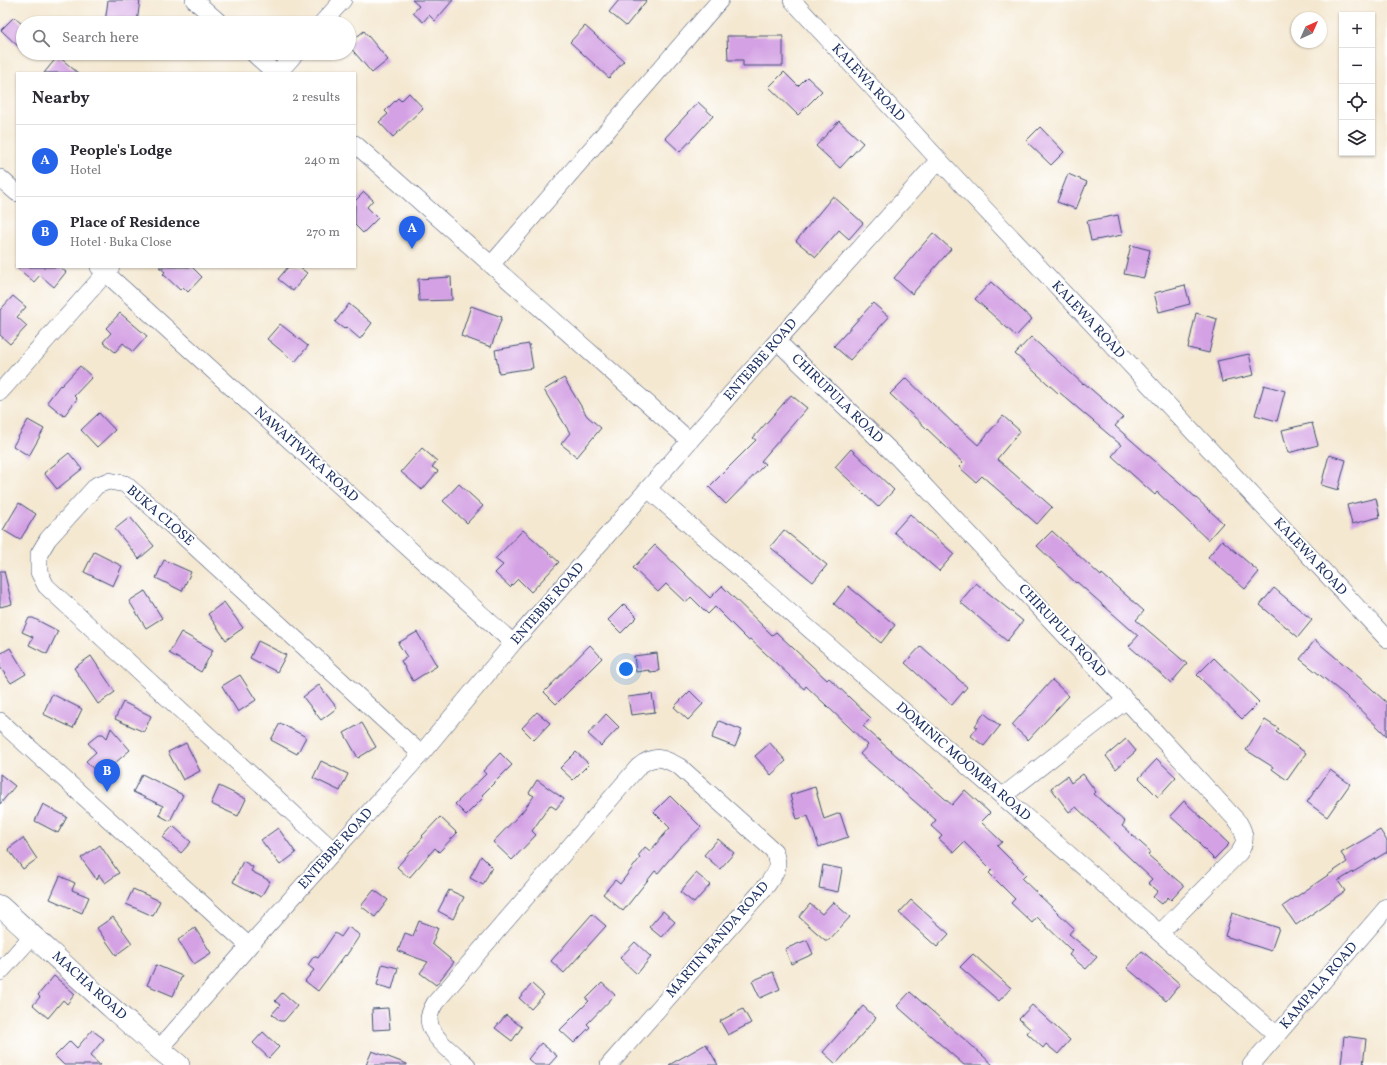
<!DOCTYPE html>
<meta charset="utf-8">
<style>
:root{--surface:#fff;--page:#f2f2f3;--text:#2b2b33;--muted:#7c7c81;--line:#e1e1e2;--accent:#2563eb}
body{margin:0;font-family:Vollkorn,serif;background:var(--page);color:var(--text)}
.controls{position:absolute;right:12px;top:12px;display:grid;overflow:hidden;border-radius:0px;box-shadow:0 1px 3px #0004}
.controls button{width:36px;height:36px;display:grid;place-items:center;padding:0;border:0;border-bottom:1px solid var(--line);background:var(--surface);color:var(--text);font:20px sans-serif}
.compass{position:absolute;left:1291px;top:12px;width:36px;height:36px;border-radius:50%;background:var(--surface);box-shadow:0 1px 3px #0004;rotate:45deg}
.you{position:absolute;left:626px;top:669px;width:14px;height:14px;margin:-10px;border:3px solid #fff;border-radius:50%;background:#1a73e8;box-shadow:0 0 0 6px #1a73e833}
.badge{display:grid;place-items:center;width:26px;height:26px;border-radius:50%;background:var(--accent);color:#fff;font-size:13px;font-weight:700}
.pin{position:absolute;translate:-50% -33px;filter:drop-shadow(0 1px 2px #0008)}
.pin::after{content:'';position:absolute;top:21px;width:14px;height:12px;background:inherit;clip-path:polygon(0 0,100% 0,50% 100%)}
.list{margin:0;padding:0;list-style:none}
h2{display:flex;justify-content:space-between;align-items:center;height:52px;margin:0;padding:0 16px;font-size:17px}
h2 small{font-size:13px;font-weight:400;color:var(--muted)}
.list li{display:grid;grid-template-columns:26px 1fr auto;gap:12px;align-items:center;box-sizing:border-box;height:72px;padding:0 16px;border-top:1px solid var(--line)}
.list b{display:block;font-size:15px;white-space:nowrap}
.list p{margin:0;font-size:13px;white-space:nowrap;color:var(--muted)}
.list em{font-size:13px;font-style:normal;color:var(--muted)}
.icon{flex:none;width:22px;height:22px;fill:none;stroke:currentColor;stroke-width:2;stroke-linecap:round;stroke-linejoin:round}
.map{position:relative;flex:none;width:1387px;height:1065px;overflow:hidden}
.search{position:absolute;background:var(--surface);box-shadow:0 1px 3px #0004;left:16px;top:16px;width:340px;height:44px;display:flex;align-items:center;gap:10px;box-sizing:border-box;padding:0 14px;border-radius:22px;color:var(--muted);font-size:15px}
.panel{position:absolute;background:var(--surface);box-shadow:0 1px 3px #0004;left:16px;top:72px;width:340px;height:196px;border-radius:0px}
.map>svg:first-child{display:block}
.building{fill:#d4a2e4}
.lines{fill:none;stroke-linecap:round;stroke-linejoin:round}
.minor-casing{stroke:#3c4b6f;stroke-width:18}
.major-casing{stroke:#3c4b6f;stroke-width:22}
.minor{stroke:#fff;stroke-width:17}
.major{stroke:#fff;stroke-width:21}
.labels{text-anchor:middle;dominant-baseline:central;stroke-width:4;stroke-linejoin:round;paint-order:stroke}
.street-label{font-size:14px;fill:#1b2f5e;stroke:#fff}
</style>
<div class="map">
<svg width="1387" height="1065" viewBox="0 0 1387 1065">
<rect width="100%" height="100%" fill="#fff"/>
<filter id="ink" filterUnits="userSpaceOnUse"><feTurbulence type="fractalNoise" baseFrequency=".025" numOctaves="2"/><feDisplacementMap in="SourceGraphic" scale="8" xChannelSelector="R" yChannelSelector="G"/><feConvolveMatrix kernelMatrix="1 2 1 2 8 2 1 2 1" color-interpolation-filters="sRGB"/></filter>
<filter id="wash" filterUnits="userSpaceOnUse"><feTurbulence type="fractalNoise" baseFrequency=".012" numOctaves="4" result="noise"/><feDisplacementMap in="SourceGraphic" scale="16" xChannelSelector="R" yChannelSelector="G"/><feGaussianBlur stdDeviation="0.9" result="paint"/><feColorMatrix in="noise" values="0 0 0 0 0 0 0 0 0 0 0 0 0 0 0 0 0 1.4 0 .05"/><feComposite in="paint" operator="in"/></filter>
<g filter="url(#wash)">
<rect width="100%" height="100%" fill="#f4e8d1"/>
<g id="blocks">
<path class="building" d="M108,0H140L137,23H105Z
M412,0H453L435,21L429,15L423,22L413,13L419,6Z
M619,0H647L626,26L609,12Z
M14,17L23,25V51L1,30Z
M585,26L624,61L609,78L570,42Z
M364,31L388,60L372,73L349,46V43Z
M727,36H783V66H743V60H728Z
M58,56L78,73H44Z
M784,72L798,86L807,77L822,91L798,115L769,87Z
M409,93L423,108L393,137L379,122L388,114L385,111L398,98L401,101Z
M698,102L713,116L680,152L665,138Z
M839,121L863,143L840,168L816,146Z
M1040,127L1064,152L1051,165L1026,141Z
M1068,174L1087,182L1076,209L1057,202Z
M364,192L373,200L367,207L378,218L363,233L355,225V201Z
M833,196L863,223L849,239L839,230L816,257L796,241Z
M1118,215L1122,235L1091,241L1087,221Z
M933,233L951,249L912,294L894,278Z
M1131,245L1150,250L1144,278L1124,274Z
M16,267H60L66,272L54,287L40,275L34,282Z
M159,267H192L202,277L188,292L183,287L180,290L163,274L165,272Z
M288,267H299L307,273L293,291L278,279Z
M451,277L452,300L419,301L418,279Z
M991,282L1032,319L1016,336L975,299Z
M1185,285L1190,304L1159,312L1154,293Z
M13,296L26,307L17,317L27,326L10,344L0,335V310Z
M873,303L889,317L850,360L834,346Z
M349,304L372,323L360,339L346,327L344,329L335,322Z
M471,306L502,317L491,347L461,336Z
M120,313L147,336L133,352L123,343L115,352L103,342L111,333L106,328Z
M1196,313L1217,319L1209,353L1188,348Z
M280,324L308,346L295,362L267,339Z
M1031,337L1083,384L1084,383L1123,417L1115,426L1180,483L1223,523L1208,540L1157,492L1155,495L1112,456L1121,445L1059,392L1058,393L1015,354Z
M529,344L533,368L499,373L495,350Z
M1249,354L1254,375L1222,382L1217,361Z
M80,366L92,377L74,396L77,399L64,416L47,402L60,385L61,386Z
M564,378L587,416L601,428L577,457L561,444L570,433L544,390Z
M906,378L956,426V425L978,445L1003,416L1020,431L997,459L1052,507L1037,524L982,476L976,482L959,467L963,463L890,394Z
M1264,385L1285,391L1277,421L1255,415Z
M791,395L807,408L761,461L765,464L726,504L709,487L756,440L753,438Z
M99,413L115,430L97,447L81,430Z
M28,420L44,429L29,456L13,446Z
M1312,423L1318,445L1288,453L1282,430Z
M422,448L437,461L432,467L438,471L422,490L401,472Z
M851,449L894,490L878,507L835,467Z
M69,453L82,469L57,489L44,473Z
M1329,455L1346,460L1338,490L1321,485Z
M459,484L483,506L467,523L443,501Z
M1376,498L1380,517L1352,524L1347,505Z
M19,503L36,514L20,540L3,530Z
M910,514L954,554L939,571L894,532Z
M130,517L154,546L139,559L115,529Z
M523,530L559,562L531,592L518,579L510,587L495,573L503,565L495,559Z
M784,530L827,565L813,582L770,547Z
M1052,531L1101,576L1102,574L1144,611L1136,620L1187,664L1171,683L1129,646L1138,636L1077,582L1076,583L1037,546Z
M1222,540L1259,572L1245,589L1208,557Z
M655,545L710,598L722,586L772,635L776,632L827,680L829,678L871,718L863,726L952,805L965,790L990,813L981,822L1002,842L997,846L1026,875L1022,879L1074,928L1069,934L1097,957L1086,969L1069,955L1072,951L1037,917L1032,923L1011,903L1015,899L989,873L992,870L964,842L954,852L939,839L942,836L931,826L936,820L860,754L868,745L806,686L804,689L750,639L748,640L715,607L708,614L691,597L686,603L666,584L658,592L633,568Z
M94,552L122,566L113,586L84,572Z
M164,560L191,572L182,591L156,578Z
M0,571H4L12,604L0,607Z
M976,583L1023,621L1007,641L960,602Z
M848,586L895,625L881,643L834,604Z
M1274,588L1312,620L1298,637L1260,605Z
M145,591L162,618L146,628L129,601Z
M224,602L243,628L226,640L208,614Z
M624,604L637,617L621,633L608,620Z
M29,618H33L58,631L47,654L29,645L33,637L22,632Z
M181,632L213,650L201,672L169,653Z
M417,632L437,666L413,681L401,661L407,657L398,643Z
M1315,640L1360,678L1387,703V736L1345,695L1300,659Z
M258,641L286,655L277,672L250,658Z
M590,645L602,658L556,704L544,692Z
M921,646L967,687L952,705L905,663Z
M10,648L26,674L11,683L0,667V654Z
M657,653L659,671L650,672L649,670L636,672L634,656Z
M91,656L115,692L98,704L74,668Z
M1214,658L1259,702L1242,719L1197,675Z
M240,675L256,700L238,712L222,686Z
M1052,680L1069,696L1028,740L1012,725Z
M319,685L337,708L321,720L303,697Z
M690,691L703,704L688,720L674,707Z
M52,694L82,709L73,728L43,714Z
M652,694L655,712L631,715L628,697Z
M123,702L151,716L144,732L115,719Z
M537,712L550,723L534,740L522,728Z
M984,713L1000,726L984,746L971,736L977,727L975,726Z
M606,714L619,727L601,746L588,734Z
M1265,720L1279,729L1276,732L1306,753L1287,780L1272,769L1273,767L1246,750Z
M719,721L742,730L735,747L712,738Z
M280,723L306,737L297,754L271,740Z
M362,723L376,747L358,758L344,733Z
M111,728L130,750L100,776L86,761L96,752L88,743L99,734H103L107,738Z
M1126,739L1136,751L1116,769L1106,756Z
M186,743L200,771L183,780L168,752Z
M770,743L786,761L771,775L755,756Z
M576,752L589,764L573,780L560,768Z
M500,753L512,765L482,795L484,797L466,815L455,804L486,774L483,771Z
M1157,759L1176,777L1158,797L1139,778Z
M321,761L348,774L340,791L313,778Z
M1330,770L1350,784L1327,817L1307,802Z
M0,774L15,786L0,804Z
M142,774L183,795L170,821L159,815L163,806L133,792Z
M1083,774L1096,792L1094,794L1125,822L1122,826L1150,851L1148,855L1184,886L1171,900L1168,897L1162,904L1153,897L1158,891L1148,883L1152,879L1076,807L1069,812L1051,788L1067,776L1071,783Z
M537,780L564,799L556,809L550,805L532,831L536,835L512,860L493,842L522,812L534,796L529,793Z
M219,786L246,799L238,816L211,804Z
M815,787L824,819L840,813L848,837L819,847L808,816L797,819L790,795Z
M670,796L701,827L678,849L658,873L655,871L623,911L603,894L615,880L620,884L640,858L638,856L645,847L650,851L670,828L654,812Z
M1184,801L1229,844L1214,859L1199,844L1200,843L1170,816Z
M43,804L67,817L58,833L35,821Z
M440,817L457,833L439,852L435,848L409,878L397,867L423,837L422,836Z
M173,826L191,842L181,853L163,837Z
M278,828L296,853L280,865L261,840Z
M1380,830L1387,841V852L1338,881L1345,891L1296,925L1283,906L1347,862L1341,853Z
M23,838L37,859L23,869L8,849Z
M718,839L734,853L720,869L704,855Z
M100,845L119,873L105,883L99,875L97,880L81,858Z
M481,856L492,867L483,885L470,878Z
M243,861L253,867L251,871L270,881L261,897L233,882Z
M823,865L842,869L838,892L819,888Z
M696,873L710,885L694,903L680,892Z
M60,876L75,883L72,890L89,897L82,913L50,899Z
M133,889L160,901L153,916L126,904Z
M374,890L388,900L375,917L361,906Z
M449,890L464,897L453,919L438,911Z
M911,900L949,934L937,947L899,913Z
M833,902L850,917L829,940H825L799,917L810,904L822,914Z
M663,911L675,922L661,937L649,927Z
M1232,913L1279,928L1271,951L1225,936Z
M592,914L606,926L564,973L551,961Z
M113,917L132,943L116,955L97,928Z
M419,921L438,928L432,944L454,962L436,985L420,973L428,962L398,951L405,933L413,936Z
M348,927L360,935L346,956L345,955L318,991L305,981L314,970L308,965L314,956L318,958L335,933L341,937Z
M195,928L211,953L194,964L178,940Z
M807,940L813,954L791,964L785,949Z
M635,942L651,957L637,974L620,958Z
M1142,951L1180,984L1166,1001L1127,968Z
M973,954L1011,988L999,1001L960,967Z
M382,964L398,968L392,989L377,985Z
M156,965L182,976L173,996L147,985Z
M773,972L780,989L760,998L752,981Z
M54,976L75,994L67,1004L63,1000L48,1018L33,1005L40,997L38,995Z
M602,983L615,995L587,1024L590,1027L574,1043L560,1030L589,1001L586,999Z
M532,984L544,995L531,1009L519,998Z
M910,992L971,1045L993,1065H964L897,1006Z
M282,993L297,1006L284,1021H280L272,1014L280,1005L275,1001Z
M1032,1005L1070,1040L1058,1054L1046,1044L1043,1048L1027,1033L1030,1029L1019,1019Z
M863,1006L876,1018L836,1064L823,1052Z
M388,1008L390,1029L373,1030L372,1009Z
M743,1009L751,1023L728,1035L720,1021Z
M506,1015L522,1027L512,1041L495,1028Z
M92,1030L104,1039L90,1056L100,1065H64L55,1056L70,1041L77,1048Z
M263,1032L279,1047L269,1058L253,1043Z
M1344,1036L1366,1039L1363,1065H1341Z
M541,1043L557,1056L549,1065H535L528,1059Z
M706,1044L718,1065H669Z
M372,1051L407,1064V1065H366Z"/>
</g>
</g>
<g filter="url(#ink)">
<use href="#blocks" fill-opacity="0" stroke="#3c4b6f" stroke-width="1"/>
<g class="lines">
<defs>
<path id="minor" d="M194,0L220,23
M792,0L939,160L1387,639
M322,23L343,0
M253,53L275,73
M278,73L296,53
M355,144L690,441
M0,178L17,193
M491,265L720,0
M99,267L513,643
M777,341L898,458L1126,700L1239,823C1246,835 1246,842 1239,853L1160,933
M0,392L111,267
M648,489L1277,1035
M0,721L249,946
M1003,796L1126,700
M334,851L46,586L39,572V554L48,539L97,485L109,481L125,484L156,511L421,754
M0,972L33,935
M159,1049L249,946L421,754L513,643L777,341L939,160
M467,1065C455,1055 430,1037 429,1020C429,1014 432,1008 435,1003L638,767C654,754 663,757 680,767L774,851C780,867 777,871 767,885L609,1065
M1251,1065L1387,907"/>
<path id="major" d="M0,906C59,959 116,1015 179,1065"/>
</defs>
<use href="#minor" class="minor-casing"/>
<use href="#major" class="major-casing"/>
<use href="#minor" class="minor"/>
<use href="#major" class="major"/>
</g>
</g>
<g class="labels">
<g class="street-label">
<text transform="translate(868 83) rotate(47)">KALEWA ROAD</text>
<text transform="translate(1088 320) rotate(47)">KALEWA ROAD</text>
<text transform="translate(761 360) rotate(-49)">ENTEBBE ROAD</text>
<text transform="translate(837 399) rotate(44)">CHIRUPULA ROAD</text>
<text transform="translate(306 455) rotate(42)">NAWAITWIKA ROAD</text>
<text transform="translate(160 516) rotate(41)">BUKA CLOSE</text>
<text transform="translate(1310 557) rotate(47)">KALEWA ROAD</text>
<text transform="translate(548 604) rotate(-49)">ENTEBBE ROAD</text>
<text transform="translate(1062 631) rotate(47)">CHIRUPULA ROAD</text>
<text transform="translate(963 762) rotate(41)">DOMINIC MOOMBA ROAD</text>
<text transform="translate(336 849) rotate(-48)">ENTEBBE ROAD</text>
<text transform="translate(718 940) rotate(-49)">MARTIN BANDA ROAD</text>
<text transform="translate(89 986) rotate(42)">MACHA ROAD</text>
<text transform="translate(1319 986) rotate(-49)">KAMPALA ROAD</text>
</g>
</g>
</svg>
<div class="controls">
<button>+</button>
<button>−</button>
<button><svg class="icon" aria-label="locate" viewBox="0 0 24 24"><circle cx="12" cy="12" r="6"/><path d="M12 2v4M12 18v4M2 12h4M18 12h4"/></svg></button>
<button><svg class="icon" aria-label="layers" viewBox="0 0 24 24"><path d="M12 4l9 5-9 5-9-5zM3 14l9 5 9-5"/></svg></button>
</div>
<svg class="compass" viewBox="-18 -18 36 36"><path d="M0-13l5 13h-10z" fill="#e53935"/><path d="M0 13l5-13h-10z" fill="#7c7c81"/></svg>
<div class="you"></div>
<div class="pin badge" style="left:412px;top:249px">A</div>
<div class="pin badge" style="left:107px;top:792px">B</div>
<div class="search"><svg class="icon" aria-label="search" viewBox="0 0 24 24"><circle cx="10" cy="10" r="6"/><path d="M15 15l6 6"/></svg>Search here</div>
<section class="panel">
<h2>Nearby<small>2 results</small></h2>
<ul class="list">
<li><span class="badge">A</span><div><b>People's Lodge</b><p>Hotel</p></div><em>240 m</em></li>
<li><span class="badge">B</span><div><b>Place of Residence</b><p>Hotel · Buka Close</p></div><em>270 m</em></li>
</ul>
</section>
</div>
